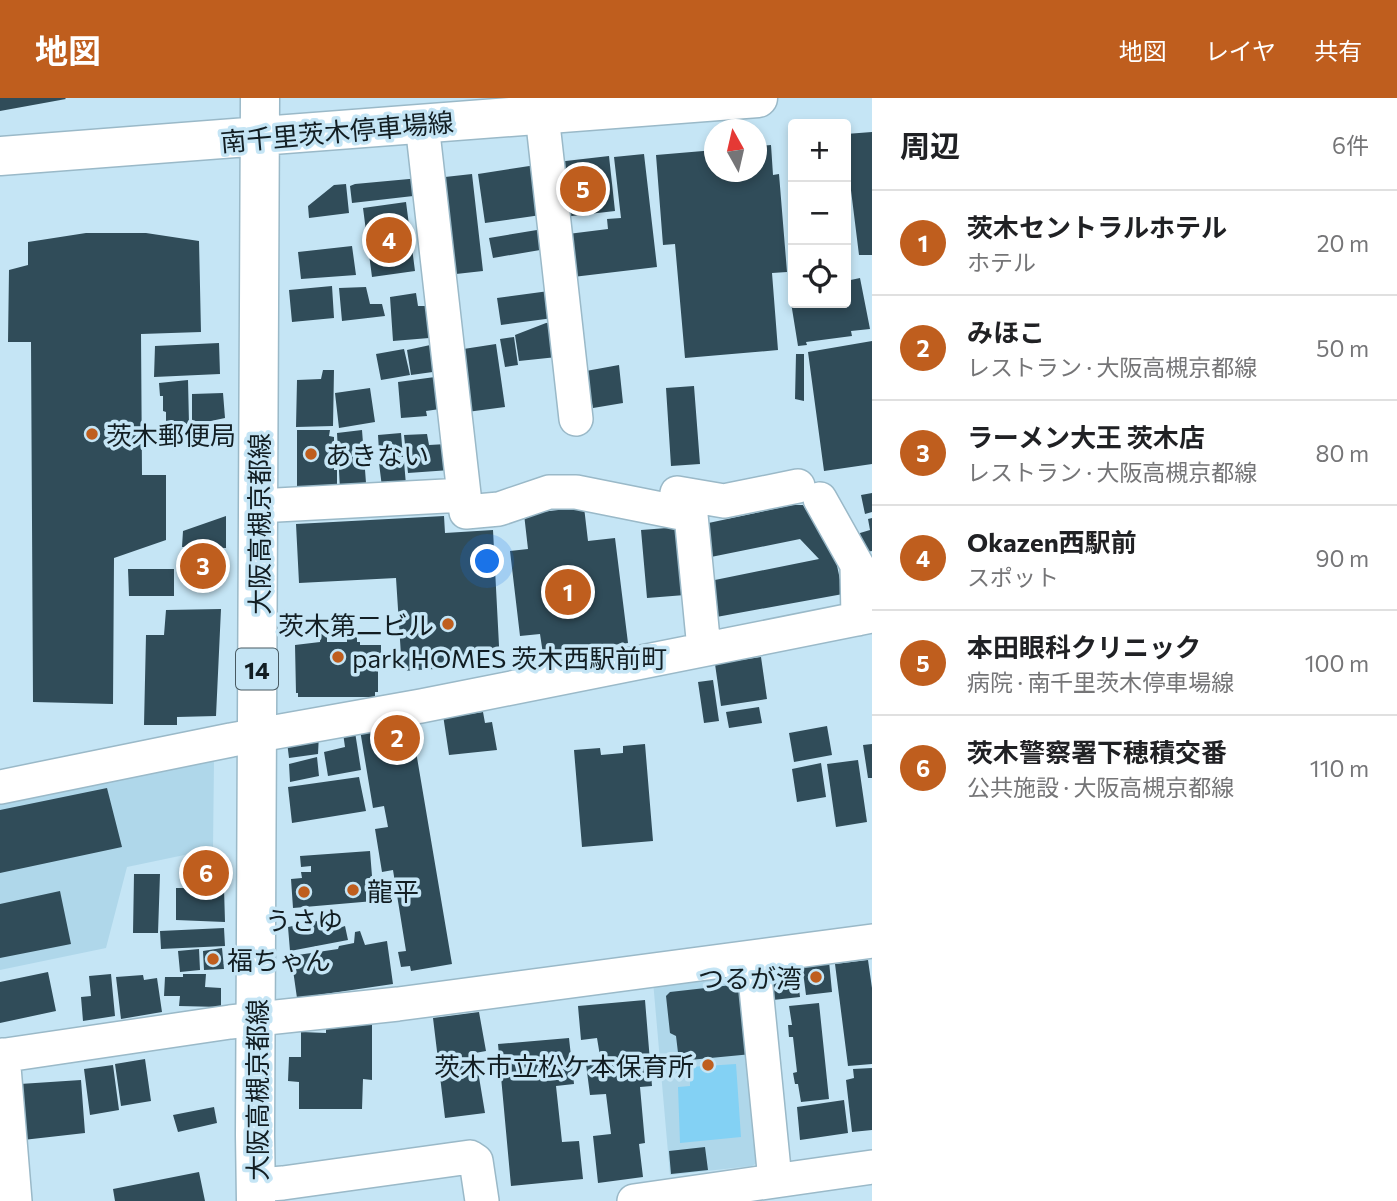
<!DOCTYPE html>
<html lang="ja">
<meta charset="utf-8">
<style>
:root{--surface:#fff;--page:#f2f2f2;--text:#202124;--muted:#757577;--line:#e0e0e0;--accent:#bf5e1e}
body{margin:0;font-family:Commissioner,"Noto Sans JP",sans-serif;background:var(--page);color:var(--text)}
.controls{position:absolute;right:21px;top:21px;display:grid;overflow:hidden;border-radius:7px;box-shadow:0 4px 10px #0003}
.controls button{width:63px;height:63px;display:grid;place-items:center;padding:0;border:0;border-bottom:2px solid var(--line);background:var(--surface);color:var(--text);font:35px sans-serif}
.compass{position:absolute;left:704px;top:21px;width:63px;height:63px;border-radius:50%;background:var(--surface);box-shadow:0 4px 10px #0003;rotate:352deg}
.you{position:absolute;left:488px;top:464px;width:24px;height:24px;margin:-18px;border:5px solid #fff;border-radius:50%;background:#1a73e8;box-shadow:0 0 0 10px #1a73e833}
.badge{display:grid;place-items:center;width:46px;height:46px;border-radius:50%;background:var(--accent);color:#fff;font-size:23px;font-weight:700}
.pin{position:absolute;translate:-50% -50%;border:4px solid #fff;box-shadow:0 2px 7px #0006}
.list{margin:0;padding:0;list-style:none}
h2{display:flex;justify-content:space-between;align-items:center;height:91px;margin:0;padding:0 28px;font-size:30px}
h2 small{font-size:23px;font-weight:400;color:var(--muted)}
.list li{display:grid;grid-template-columns:46px 1fr auto;gap:21px;align-items:center;box-sizing:border-box;height:105px;padding:0 28px;border-top:2px solid var(--line)}
.list b{display:block;font-size:26px;white-space:nowrap}
.list p{margin:0;font-size:23px;white-space:nowrap;color:var(--muted)}
.list em{font-size:23px;font-style:normal;color:var(--muted)}
.icon{flex:none;width:38px;height:38px;fill:none;stroke:currentColor;stroke-width:2;stroke-linecap:round;stroke-linejoin:round}
.map{position:relative;flex:none;width:872px;height:1103px;overflow:hidden}
header{display:flex;align-items:center;gap:42px;box-sizing:border-box;height:98px;padding:0 35px;background:var(--accent);color:#fff}
header strong{font-size:33px}
nav{display:flex;gap:38px;margin-inline-start:auto;font-size:24px}
main{display:flex}
aside{flex:1;background:var(--surface)}
.map>svg:first-child{display:block}
.built{fill:#afd7ea}
.green{fill:#83d1f4}
.building{fill:#304c59}
.lines{fill:none;stroke-linecap:round;stroke-linejoin:round}
.minor-casing{stroke:#9ab9c8;stroke-width:36}
.major-casing{stroke:#9ab9c8;stroke-width:41}
.minor{stroke:#fff;stroke-width:33}
.major{stroke:#fff;stroke-width:38}
.poi-dot{fill:#bf5e1e;stroke:#c5e5f5;stroke-width:2.5}
.labels{text-anchor:middle;dominant-baseline:central;stroke-width:7;stroke-linejoin:round;paint-order:stroke}
.shield{fill:#c5e5f5;stroke:#485a62;stroke-width:2}
.shield-label{font-size:24px;font-weight:bold;fill:#121e23}
.street-label{font-size:26px;fill:#121e23;stroke:#c5e5f5}
.poi-label{font-size:26px;fill:#121e23;stroke:#c5e5f5;text-anchor:start}
</style>
<header>
<strong>地図</strong>
<nav><a>地図</a><a>レイヤ</a><a>共有</a></nav>
</header>
<main>
<div class="map">
<svg width="872" height="1103" viewBox="0 0 872 1103">
<rect width="100%" height="100%" fill="#c5e5f5"/>
<path class="built" d="M214,662L213,751L127,769L106,850L0,872V705Z
M746,873L757,1065L752,1068L670,1077L653,883Z"/>
<path class="green" d="M736,966L741,1039L680,1045L678,989L690,988V969Z"/>
<path class="building" d="M0,0H65L66,1L0,13Z
M872,34V157H859L846,52V36Z
M771,47L773,77L779,76L787,174L772,175L778,252L685,260L675,146L663,147L656,57L715,52V74H757V48Z
M644,56L657,169L573,179L568,136L608,131L607,121L621,120L614,59Z
M609,58L615,113L563,119L557,64Z
M536,67L541,117L485,125L478,76Z
M472,76L483,173L447,177L436,80Z
M420,80L422,97L352,105L350,88L355,86Z
M346,86L349,115L309,120L308,108L334,87Z
M406,104L415,173L372,179L363,110Z
M543,131L546,151L493,160L489,140Z
M86,135H146L199,143L201,234L141,236L142,377H166V442L114,460L113,606L33,604L31,244H8L9,172L28,167V144Z
M352,148L356,177L301,181L298,154Z
M860,180L870,231L851,233L852,238L806,244L807,247L798,248L789,192H793V205H846V183Z
M332,188L334,220L292,224L289,192Z
M366,189L370,206H382L385,218L342,223L339,190Z
M549,193L553,220L501,227L497,200Z
M416,195L418,208H426L429,240L393,243L390,199Z
M555,224L557,259L519,263L515,237L546,225Z
M514,239L518,267L505,269L500,241Z
M872,243V366L824,373L808,254Z
M219,245L220,276L154,279L155,248Z
M435,246L440,273L411,277L407,252Z
M496,246L505,309L467,314L457,252Z
M404,251L410,277L381,282L376,256Z
M796,256H804V303L795,301Z
M619,267L623,305L593,310L591,301H583L586,273Z
M323,272H334L333,328L296,329L297,282L321,281Z
M435,279L440,311L426,313L427,318L401,320L398,284Z
M188,282L189,326L166,327V314L163,313V298H160L159,285Z
M694,288L700,366L671,368L666,290Z
M370,290L375,324L339,330L335,295Z
M223,295L225,320L192,327V296Z
M297,332H330L329,338L334,339V372H337V392L297,393Z
M362,332L366,385L356,386V391L340,392L337,335Z
M401,335L403,359H388L386,352L379,353L378,337Z
M427,336L429,347L447,346L450,372L408,375L404,337Z
M404,363L406,387L382,389L379,365Z
M872,395V414L865,416L861,397Z
M793,407H803L835,458L843,496L711,520L705,484L819,461L800,441L706,460L699,427Z
M584,409L588,443L615,440L628,545L543,556L540,536L520,538L510,453L528,451L524,416Z
M226,418V450L182,449L183,433Z
M444,418L445,435L493,432L500,567L402,573L396,480L299,485L296,426Z
M872,420V453L862,455L860,435L870,432L868,421Z
M680,429L685,497L647,500L641,432Z
M223,452V478H187L186,455Z
M128,471H174V498H129Z
M221,511L216,618L177,619V627H144L146,537H164L166,512Z
M347,529L357,530V544H360V547H381V571H378V594H375V599H298V595H296L295,547L320,544L321,532H327V544H347Z
M761,559L767,601L721,608L715,566Z
M713,582L719,623L704,625L698,584Z
M759,609L762,625L729,630L726,614Z
M463,613L464,617L483,614L485,625L492,624L497,652L449,657L443,617Z
M411,624L452,866L411,873L410,868L401,869L398,854L406,853L393,772L382,774L375,731L388,729L384,708L373,710L360,632Z
M827,628L832,657L794,664L789,635Z
M355,634L361,672L328,678L324,654L345,649L343,635Z
M319,636L318,656L289,660L287,644Z
M645,646L653,743L582,749L574,652L600,650L601,657L623,655V648Z
M872,646V680H868L863,647Z
M317,659L319,678L290,684L289,666Z
M858,662L867,724L836,729L827,666Z
M821,665L826,699L797,704L792,671Z
M359,679L366,713L292,725L288,689Z
M107,690L122,749L0,775V712Z
M370,753L374,803L293,810L291,781L302,780L301,774H311V768L301,769L300,758Z
M191,768H221L222,783H191Z
M134,776H160L158,835H133Z
M176,790H224L225,824L176,822Z
M60,793L71,846L0,860V806Z
M337,819L339,830L345,828L348,842L290,853L288,829Z
M224,830L225,848L161,851L160,833Z
M360,833L365,847L387,843L393,886L297,900L291,858L338,851L339,848L354,845L355,834Z
M222,850L224,871L204,872L203,853Z
M199,851L200,872L180,874L178,853Z
M868,862L872,890V966L848,968L835,866Z
M829,863L832,894L806,897L802,866Z
M796,866L800,899L773,902L770,869Z
M48,874L56,913L0,925V884Z
M111,876L115,918L83,923L81,899L91,898L89,878Z
M183,876H206L205,889L221,890V909L179,908L180,898H164L165,879H183Z
M143,877L144,882L157,880L162,914L121,921L116,879Z
M741,886L752,956L679,963L676,938L670,935L666,898L670,894Z
M645,902L652,988L640,989L645,1045L639,1046L643,1079L598,1085L593,1038L611,1036L606,996L590,997L586,966L601,964L597,940L581,942L578,908Z
M819,905L829,1001L801,1004L798,986H795L793,975L797,974L793,939H789L788,927H792L789,908Z
M479,914L486,953L475,955L485,1015L445,1020L433,920Z
M326,926H372V982L363,981L362,1011H299V984L288,983L289,959H301V934L326,935Z
M569,940L574,986L556,988L562,1044L579,1043L583,1081L511,1088L498,946Z
M145,961L151,1003L121,1008L115,966Z
M113,967L119,1012L90,1017L84,971Z
M872,970V1032L852,1034L846,982L854,980L853,971Z
M81,982L85,1035L23,1042L20,986Z
M844,1002L848,1035L800,1042L797,1009Z
M214,1009L217,1025L178,1034L173,1017Z
M705,1049L708,1072L671,1076L669,1053Z
M199,1074L205,1103H115L113,1091Z"/>
<g class="lines">
<defs>
<path id="minor" d="M542,17L576,321
M422,26L466,414L499,411L549,394H576L691,417L704,551
M677,395L724,403L798,388
M820,401L857,467L858,521
M258,408L464,397
M0,689L231,642L421,608L872,518
M753,860L775,1082
M3,957L15,1103
M0,958L230,924L398,906L872,843
M257,1087L283,1085L470,1059L476,1063L482,1103
M634,1103L872,1069"/>
<path id="major" d="M0,58L758,0
M256,1103L255,1037L260,0"/>
</defs>
<use href="#minor" class="minor-casing"/>
<use href="#major" class="major-casing"/>
<use href="#minor" class="minor"/>
<use href="#major" class="major"/>
</g>
<g class="poi-dot">
<circle cx="92" cy="336" r="7"/>
<circle cx="311" cy="356" r="7"/>
<circle cx="448" cy="526" r="7"/>
<circle cx="338" cy="559" r="7"/>
<circle cx="353" cy="792" r="7"/>
<circle cx="304" cy="794" r="7"/>
<circle cx="213" cy="861" r="7"/>
<circle cx="816" cy="879" r="7"/>
<circle cx="708" cy="967" r="7"/>
</g>
<g class="labels">
<rect class="shield" x="236" y="550.5" width="42" height="41" rx="5"/>
<g class="shield-label">
<text x="257" y="571">14</text>
</g>
<g class="street-label">
<text transform="translate(337 33) rotate(-5)">南千里茨木停車場線</text>
<text transform="translate(258 426) rotate(-90)">大阪高槻京都線</text>
<text transform="translate(256 992) rotate(-90)">大阪高槻京都線</text>
</g>
<g class="poi-label">
<text x="106" y="336">茨木郵便局</text>
<text x="325" y="356">あきない</text>
<text x="434" y="526" text-anchor="end">茨木第二ビル</text>
<text x="352" y="559">park HOMES 茨木西駅前町</text>
<text x="367" y="792">龍平</text>
<text x="304" y="821" text-anchor="middle">うさゆ</text>
<text x="227" y="861">福ちゃん</text>
<text x="802" y="879" text-anchor="end">つるが湾</text>
<text x="694" y="967" text-anchor="end">茨木市立松ケ本保育所</text>
</g>
</g>
</svg>
<div class="controls">
<button>+</button>
<button>−</button>
<button><svg class="icon" aria-label="locate" viewBox="0 0 24 24"><circle cx="12" cy="12" r="6"/><path d="M12 2v4M12 18v4M2 12h4M18 12h4"/></svg></button>
</div>
<svg class="compass" viewBox="-18 -18 36 36"><path d="M0-13l5 13h-10z" fill="#e53935"/><path d="M0 13l5-13h-10z" fill="#757577"/></svg>
<div class="you"></div>
<div class="pin badge" style="left:568px;top:494px">1</div>
<div class="pin badge" style="left:397px;top:640px">2</div>
<div class="pin badge" style="left:203px;top:468px">3</div>
<div class="pin badge" style="left:389px;top:142px">4</div>
<div class="pin badge" style="left:583px;top:91px">5</div>
<div class="pin badge" style="left:206px;top:775px">6</div>
</div>
<aside>
<h2>周辺<small>6件</small></h2>
<ul class="list">
<li><span class="badge">1</span><div><b>茨木セントラルホテル</b><p>ホテル</p></div><em>20 m</em></li>
<li><span class="badge">2</span><div><b>みほこ</b><p>レストラン · 大阪高槻京都線</p></div><em>50 m</em></li>
<li><span class="badge">3</span><div><b>ラーメン大王 茨木店</b><p>レストラン · 大阪高槻京都線</p></div><em>80 m</em></li>
<li><span class="badge">4</span><div><b>Okazen西駅前</b><p>スポット</p></div><em>90 m</em></li>
<li><span class="badge">5</span><div><b>本田眼科クリニック</b><p>病院 · 南千里茨木停車場線</p></div><em>100 m</em></li>
<li><span class="badge">6</span><div><b>茨木警察署下穂積交番</b><p>公共施設 · 大阪高槻京都線</p></div><em>110 m</em></li>
</ul>
</aside>
</main>
